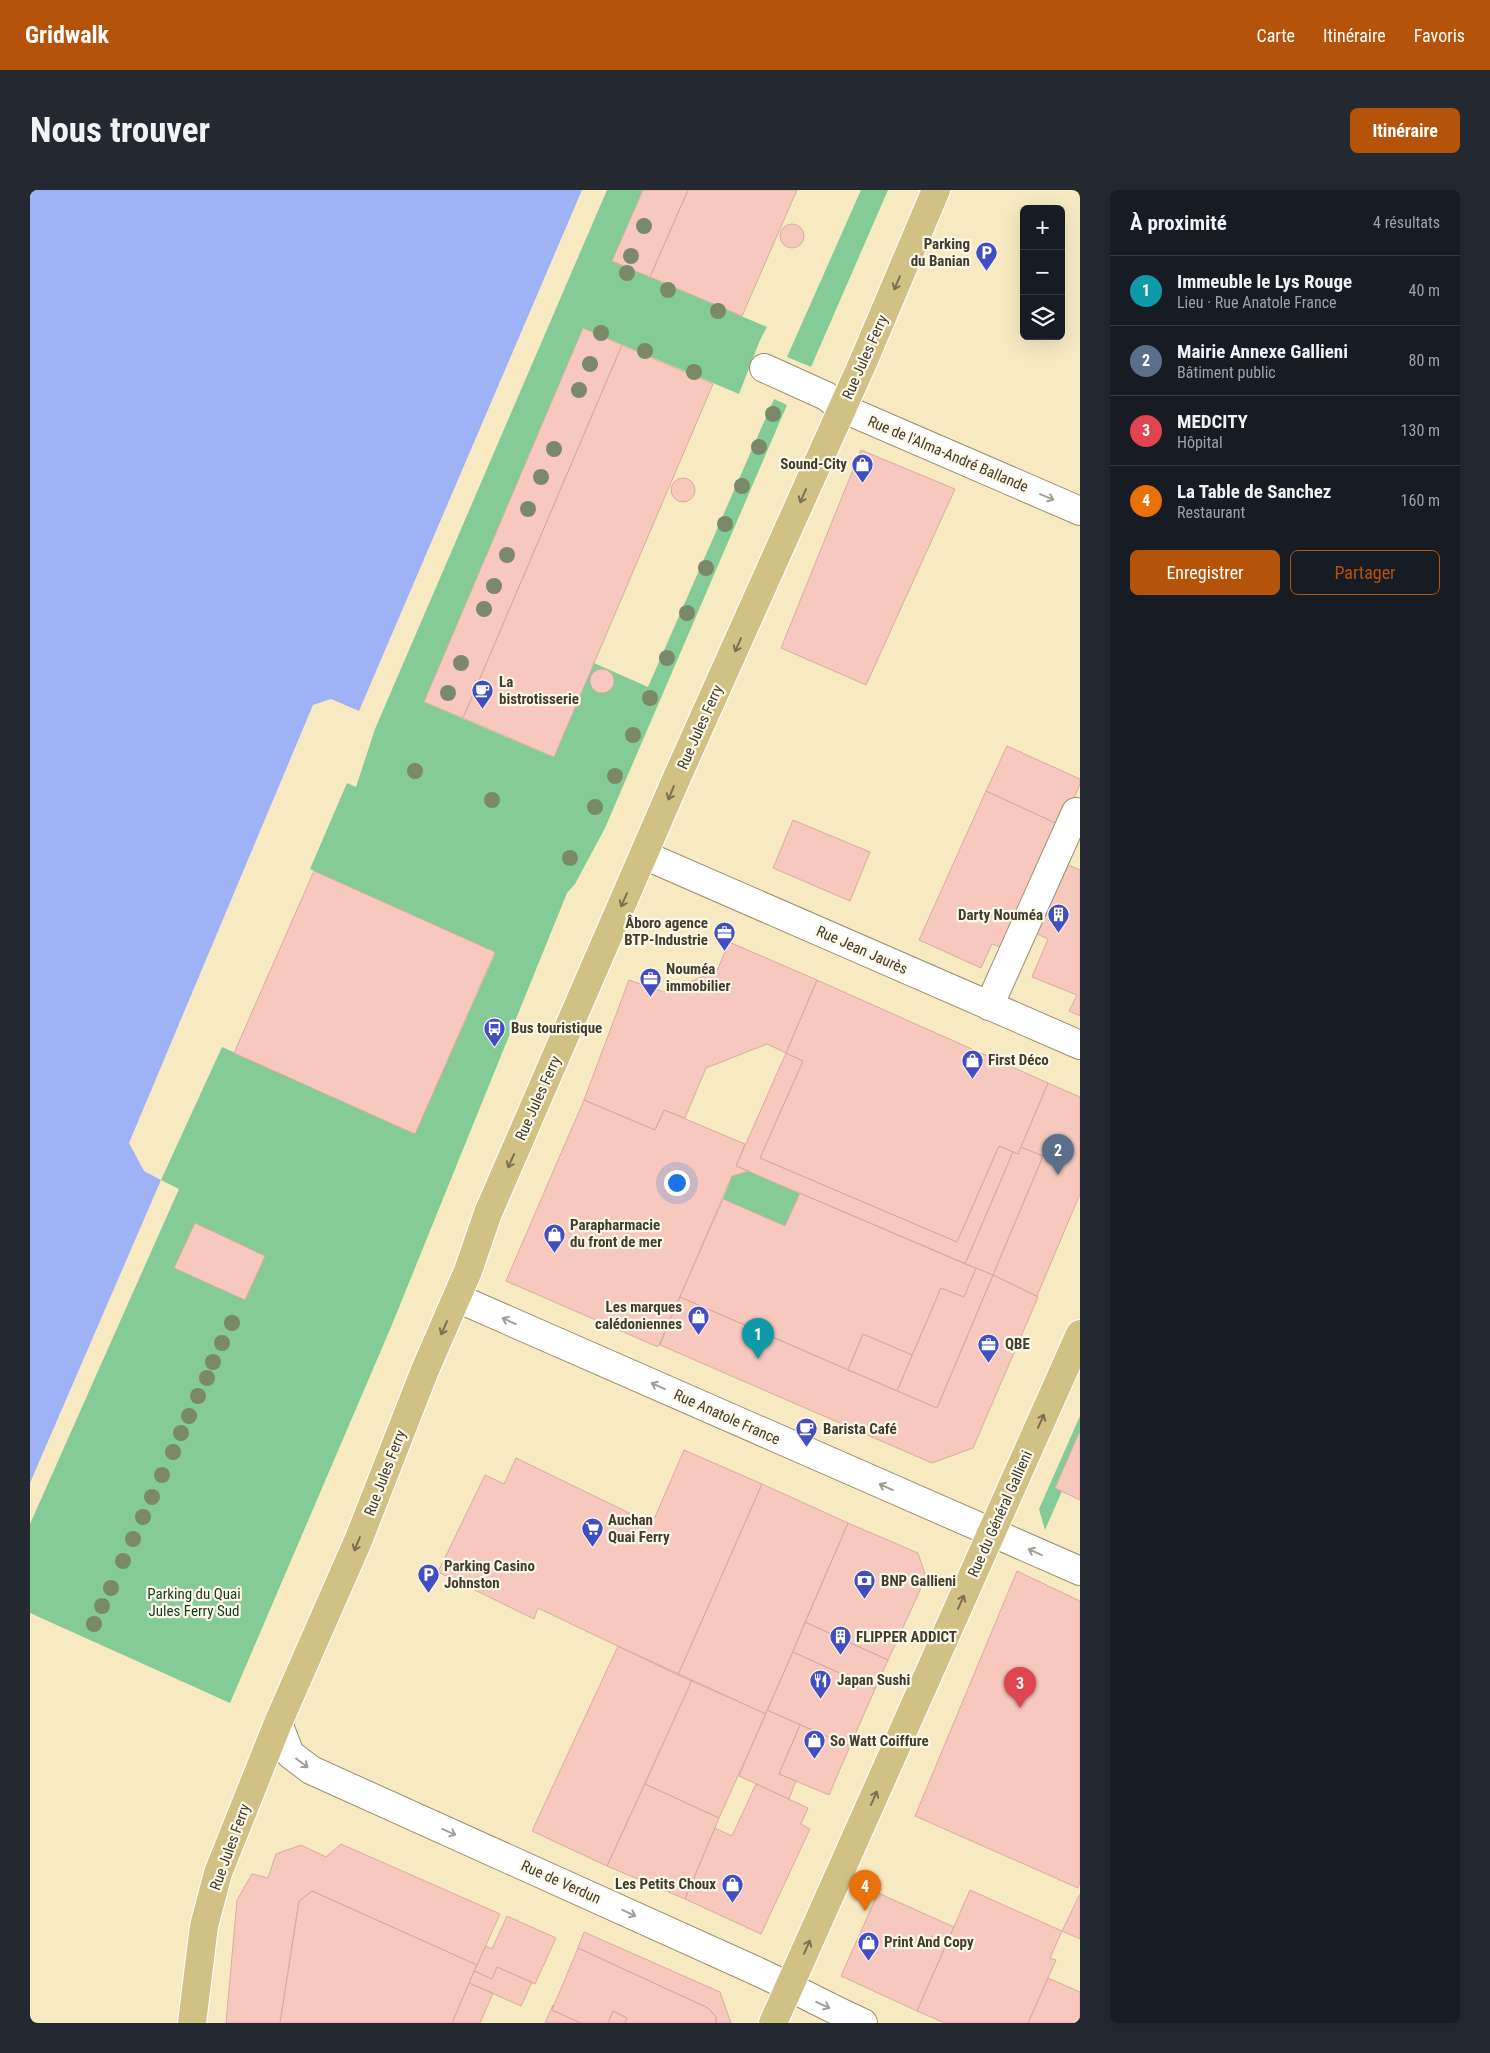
<!DOCTYPE html>
<html lang="fr">
<meta charset="utf-8">
<style>
:root{--surface:#171b24;--page:#242831;--text:#f1f3f6;--muted:#9ea1a6;--line:#363941;--accent:#b45309}
body{margin:0;font-family:"Roboto Condensed",sans-serif;background:var(--page);color:var(--text)}
.controls{position:absolute;right:15px;top:15px;display:grid;overflow:hidden;border-radius:8px;box-shadow:0 5px 20px #0002}
.controls button{width:45px;height:45px;display:grid;place-items:center;padding:0;border:0;border-bottom:1px solid var(--line);background:var(--surface);color:var(--text);font:25px sans-serif}
.you{position:absolute;left:646px;top:992px;width:18px;height:18px;margin:-12px;border:4px solid #fff;border-radius:50%;background:#1a73e8;box-shadow:0 0 0 8px #1a73e833}
.badge{display:grid;place-items:center;width:32px;height:32px;border-radius:50%;background:var(--accent);color:#fff;font-size:16px;font-weight:700}
.pin{position:absolute;translate:-50% -41px;filter:drop-shadow(0 1px 2px #0008)}
.pin::after{content:'';position:absolute;top:26px;width:18px;height:15px;background:inherit;clip-path:polygon(0 0,100% 0,50% 100%)}
.list{margin:0;padding:0;list-style:none}
h2{display:flex;justify-content:space-between;align-items:center;height:65px;margin:0;padding:0 20px;font-size:21px}
h2 small{font-size:16px;font-weight:400;color:var(--muted)}
.list li{display:grid;grid-template-columns:32px 1fr auto;gap:15px;align-items:center;box-sizing:border-box;height:70px;padding:0 20px;border-top:1px solid var(--line)}
.list b{display:block;font-size:19px;white-space:nowrap}
.list p{margin:0;font-size:16px;white-space:nowrap;color:var(--muted)}
.list em{font-size:16px;font-style:normal;color:var(--muted)}
.actions{display:flex;gap:10px;padding:15px 20px}
.actions a{flex:1;padding:11px 0;border:1px solid var(--accent);border-radius:8px;text-align:center;font-size:18px;color:var(--accent)}
.actions .main{background:var(--accent);color:#fff}
.icon{flex:none;width:28px;height:28px;fill:none;stroke:currentColor;stroke-width:2;stroke-linecap:round;stroke-linejoin:round}
.map{position:relative;flex:none;width:1050px;height:1833px;overflow:hidden;border-radius:8px}
header{display:flex;align-items:center;gap:30px;box-sizing:border-box;height:70px;padding:0 25px;background:var(--accent);color:#fff}
header strong{font-size:24px}
nav{display:flex;gap:28px;margin-inline-start:auto;font-size:18px}
.intro{display:flex;align-items:center;justify-content:space-between;box-sizing:border-box;height:120px;padding:0 30px}
h1{margin:0;font-size:35px}
.button{padding:12px 22px;border-radius:8px;background:var(--accent);color:#fff;font-size:18px;font-weight:700}
main{display:flex;gap:30px;padding:0 30px}
aside{flex:1;background:var(--surface);border-radius:8px;box-shadow:0 5px 20px #0002}
.map>svg:first-child{display:block}
.green{fill:#84cb98}
.water{fill:#a0b2f6}
.building{fill:#f6c8be;stroke:#d8aca3}
.lines{fill:none;stroke-linecap:round;stroke-linejoin:round}
.minor-casing{stroke:#9c906b;stroke-width:30}
.major-casing{stroke:#fff;stroke-width:30}
.minor{stroke:#fff;stroke-width:28}
.major{stroke:#d2c185;stroke-width:28}
.tree{fill:#7a8969}
.oneway{stroke:#7b7150}
.oneway2{stroke:#a09e96}
.labels{text-anchor:middle;dominant-baseline:central;stroke-width:4.5;stroke-linejoin:round;paint-order:stroke}
.poi-label{font-size:15px;font-weight:bold;fill:#413c2c;stroke:#fdf8e8;text-anchor:start}
.street-label{font-size:15px;fill:#413c2c;stroke:#fdf8e8}
.park-label{font-size:15px;fill:#143a21;stroke:#fdf8e8}
</style>
<header>
<strong>Gridwalk</strong>
<nav><a>Carte</a><a>Itinéraire</a><a>Favoris</a></nav>
</header>
<div class="intro"><h1>Nous trouver</h1><a class="button">Itinéraire</a></div>
<main>
<div class="map">
<svg width="1050" height="1833" viewBox="0 0 1050 1833">
<rect width="100%" height="100%" fill="#f7eac2"/>
<path class="green" d="M577,0H613L582,71L737,137L730,150L709,204L553,138L394,512L523,567L564,473L618,497L744,209L757,215L575,638L545,694L537,703L361,1137L200,1513L0,1423V1334L149,999L131,990L192,857L385,944L464,766L465,762L280,679L317,593L326,597L345,539Z
M831,0H858L781,177L757,167Z
M719,981L770,1003L755,1036L693,1009L702,986Z
M1050,1226V1243L1025,1298L1032,1301L1015,1340L1009,1319Z"/>
<path class="water" d="M0,0H552L329,521L301,509L283,515L99,953L114,981L131,990L0,1293Z"/>
<path class="building" d="M613,0H658L620,87L582,71Z
M658,0H767L712,126L620,87Z
M750 46a12 12 0 1 1 24 0a12 12 0 1 1-24 0Z
M553,138L592,155L433,528L394,512Z
M592,155L683,194L524,567L433,528Z
M831,260L925,299L836,495L751,458Z
M641 300a12 12 0 1 1 24 0a12 12 0 1 1-24 0Z
M560 491a12 12 0 1 1 24 0a12 12 0 1 1-24 0Z
M977,556L1050,589V594L1032,636L956,601Z
M956,601L1032,636L980,761L962,754L951,778L889,750Z
M763,630L840,662L820,711L743,678Z
M1026,670L1050,680V826L1039,821L1047,805L1002,787L1018,749L996,739Z
M284,681L465,762L385,944L204,863Z
M699,752L787,790L756,863L737,854L676,878L655,928L634,920L625,940L554,910L599,790L634,802L687,781Z
M787,790L1018,893L988,964L969,956L927,1052L730,968L773,871L756,863Z
M756,863L773,871L730,968L927,1052L969,956L983,962L935,1074L706,976Z
M1018,893L1050,907V1004L1007,1106L963,1085L1013,966L991,957Z
M554,910L625,940L634,920L715,954L706,976L719,981L702,986L628,1157L476,1091Z
M991,957L1013,966L963,1085L935,1074L983,962L988,964Z
M770,1003L946,1078L934,1107L911,1098L882,1165L833,1144L818,1180L650,1107L693,1009L755,1036Z
M165,1033L235,1066L215,1110L144,1078Z
M946,1078L963,1085L907,1218L867,1201L911,1098L934,1107Z
M963,1085L1008,1107L943,1258L902,1273L630,1155L650,1107L907,1218Z
M833,1144L882,1165L867,1201L818,1180Z
M1049,1243H1050V1310L1025,1298Z
M654,1260L732,1294L648,1485L508,1418L504,1429L408,1382L455,1285L474,1294L486,1268L622,1334Z
M732,1294L818,1333L736,1524L648,1485Z
M818,1333L888,1363L896,1387L858,1470L775,1432Z
M987,1381L1050,1411V1692L1048,1698L885,1626Z
M775,1432L858,1470L845,1499L763,1462Z
M588,1456L662,1490L577,1676L502,1641Z
M763,1462L845,1499L820,1556L737,1520Z
M662,1490L736,1524L689,1628L615,1594Z
M737,1520L770,1535L749,1584L766,1591L759,1609L709,1586Z
M770,1535L820,1556L799,1605L749,1584Z
M615,1594L689,1628L655,1709L577,1676Z
M726,1594L778,1618L771,1634L780,1639L731,1744L655,1709L685,1638L702,1646Z
M311,1654L470,1724L447,1775L282,1701L269,1711L250,1833H196L207,1710L222,1684L238,1688L246,1664L271,1655L296,1667Z
M940,1700L1032,1741L1020,1768L1026,1770L998,1833H915L887,1821Z
M282,1701L447,1775L422,1833H250L269,1711Z
M848,1703L924,1737L887,1821L811,1786Z
M1050,1704V1749L1032,1741Z
M477,1726L526,1748L505,1794L467,1777L462,1789L444,1781L456,1756L462,1759Z
M554,1742L690,1802L701,1833H686V1827L678,1818L548,1758Z
M548,1758L678,1818L686,1827V1833H595L597,1828L583,1821L578,1833H551L522,1820Z
M467,1777L502,1792L491,1816L439,1793L444,1781L462,1789Z
M1018,1788L1050,1802V1833H998Z
M439,1793L463,1803L450,1833H422Z
M523,1815L522,1820L551,1833H515Z
M583,1821L597,1828L595,1833H578Z"/>
<g class="lines">
<defs>
<path id="minor" d="M734,178L796,206L812,218L1050,321
M614,665L1050,855
M959,816L1046,622
M427,1108L1050,1381
M248,1533L260,1564L281,1580L722,1779C760,1796 795,1816 833,1833"/>
<path id="major" d="M162,1833L174,1736L188,1683L248,1533L328,1351L395,1180L438,1081L458,1023L648,585L834,170L906,0
M743,1833L1050,1144"/>
</defs>
<use href="#minor" class="minor-casing"/>
<use href="#major" class="major-casing"/>
<use href="#minor" class="minor"/>
<use href="#major" class="major"/>
</g>
<g class="tree">
<circle cx="614" cy="36" r="8"/>
<circle cx="601" cy="66" r="8"/>
<circle cx="597" cy="83" r="8"/>
<circle cx="638" cy="100" r="8"/>
<circle cx="688" cy="121" r="8"/>
<circle cx="571" cy="143" r="8"/>
<circle cx="615" cy="161" r="8"/>
<circle cx="560" cy="174" r="8"/>
<circle cx="664" cy="182" r="8"/>
<circle cx="549" cy="200" r="8"/>
<circle cx="743" cy="224" r="8"/>
<circle cx="729" cy="257" r="8"/>
<circle cx="524" cy="259" r="8"/>
<circle cx="511" cy="287" r="8"/>
<circle cx="712" cy="296" r="8"/>
<circle cx="498" cy="319" r="8"/>
<circle cx="695" cy="334" r="8"/>
<circle cx="477" cy="365" r="8"/>
<circle cx="676" cy="378" r="8"/>
<circle cx="464" cy="396" r="8"/>
<circle cx="454" cy="419" r="8"/>
<circle cx="657" cy="423" r="8"/>
<circle cx="637" cy="468" r="8"/>
<circle cx="431" cy="473" r="8"/>
<circle cx="418" cy="503" r="8"/>
<circle cx="620" cy="508" r="8"/>
<circle cx="603" cy="545" r="8"/>
<circle cx="385" cy="581" r="8"/>
<circle cx="585" cy="586" r="8"/>
<circle cx="462" cy="610" r="8"/>
<circle cx="565" cy="617" r="8"/>
<circle cx="540" cy="668" r="8"/>
<circle cx="202" cy="1133" r="8"/>
<circle cx="192" cy="1153" r="8"/>
<circle cx="183" cy="1172" r="8"/>
<circle cx="177" cy="1188" r="8"/>
<circle cx="168" cy="1206" r="8"/>
<circle cx="159" cy="1226" r="8"/>
<circle cx="151" cy="1243" r="8"/>
<circle cx="143" cy="1262" r="8"/>
<circle cx="132" cy="1285" r="8"/>
<circle cx="122" cy="1307" r="8"/>
<circle cx="113" cy="1327" r="8"/>
<circle cx="103" cy="1349" r="8"/>
<circle cx="93" cy="1371" r="8"/>
<circle cx="81" cy="1398" r="8"/>
<circle cx="72" cy="1416" r="8"/>
<circle cx="64" cy="1434" r="8"/>
</g>
<defs><path id="oneway-shaft" d="M-6 0H5M1.5-3L5.5 0L1.5 3" fill="none" stroke-width="1.6" stroke-linecap="round" stroke-linejoin="round" transform="scale(1.25)"/></defs>
<g class="oneway">
<use href="#oneway-shaft" transform="translate(867 93) rotate(113)"/>
<use href="#oneway-shaft" transform="translate(773 306) rotate(114)"/>
<use href="#oneway-shaft" transform="translate(708 455) rotate(114)"/>
<use href="#oneway-shaft" transform="translate(641 603) rotate(112)"/>
<use href="#oneway-shaft" transform="translate(594 710) rotate(114)"/>
<use href="#oneway-shaft" transform="translate(481 971) rotate(114)"/>
<use href="#oneway-shaft" transform="translate(414 1138) rotate(114)"/>
<use href="#oneway-shaft" transform="translate(1011 1231) rotate(-66)"/>
<use href="#oneway-shaft" transform="translate(327 1354) rotate(113)"/>
<use href="#oneway-shaft" transform="translate(931 1412) rotate(-66)"/>
<use href="#oneway-shaft" transform="translate(844 1608) rotate(-66)"/>
<use href="#oneway-shaft" transform="translate(777 1757) rotate(-66)"/>
</g>
<g class="oneway2">
<use href="#oneway-shaft" transform="translate(1017 307) rotate(23)"/>
<use href="#oneway-shaft" transform="translate(479 1131) rotate(-156)"/>
<use href="#oneway-shaft" transform="translate(628 1196) rotate(-156)"/>
<use href="#oneway-shaft" transform="translate(856 1297) rotate(-156)"/>
<use href="#oneway-shaft" transform="translate(1005 1362) rotate(-156)"/>
<use href="#oneway-shaft" transform="translate(272 1573) rotate(37)"/>
<use href="#oneway-shaft" transform="translate(419 1642) rotate(24)"/>
<use href="#oneway-shaft" transform="translate(599 1723) rotate(24)"/>
<use href="#oneway-shaft" transform="translate(793 1815) rotate(25)"/>
</g>
<defs>
<symbol id="parking-pin" viewBox="-11 -11 22 30"><path d="M0 17L-7.5 6A9.5 9.5 0 1 1 7.5 6Z" fill="#404ec2" stroke="#fdf8e8"/><path d="M-3.5-5.5H1a3.5 3.5 0 0 1 0 7H-1V5.5H-3.5ZM-1-3.4V-.6H.8a1.4 1.4 0 0 0 0-2.8Z" fill="#fff"/></symbol>
<symbol id="shop-pin" viewBox="-11 -11 22 30"><path d="M0 17L-7.5 6A9.5 9.5 0 1 1 7.5 6Z" fill="#404ec2" stroke="#fdf8e8"/><path d="M-5-2.5h2.3a2.7 3.5 0 0 1 5.4 0H5L5.5 6h-11ZM-1.5-2.5h3a1.5 2.3 0 0 0-3 0Z" fill="#fff"/></symbol>
<symbol id="cafe-pin" viewBox="-11 -11 22 30"><path d="M0 17L-7.5 6A9.5 9.5 0 1 1 7.5 6Z" fill="#404ec2" stroke="#fdf8e8"/><path d="M-5.5-4.5H6V0H3Q3 3.5 0 3.5H-2.5Q-5.5 3.5-5.5 0ZM3-3.2v2h1.7v-2ZM-6 4.5H4V6H-6Z" fill="#fff"/></symbol>
<symbol id="building-pin" viewBox="-11 -11 22 30"><path d="M0 17L-7.5 6A9.5 9.5 0 1 1 7.5 6Z" fill="#404ec2" stroke="#fdf8e8"/><path d="M-4-6H4V6H1V3H-1V6H-4ZM-2.5-4.3h1.7v1.8h-1.7ZM.8-4.3h1.7v1.8H.8ZM-2.5-1h1.7V.8h-1.7ZM.8-1h1.7V.8H.8Z" fill="#fff"/></symbol>
<symbol id="office-pin" viewBox="-11 -11 22 30"><path d="M0 17L-7.5 6A9.5 9.5 0 1 1 7.5 6Z" fill="#404ec2" stroke="#fdf8e8"/><path d="M-6-3h4V-5.5h4V-3h4V5H-6ZM-1-4.5V-3h2v-1.5ZM-6 0V1H6V0Z" fill="#fff"/></symbol>
<symbol id="bus-pin" viewBox="-11 -11 22 30"><path d="M0 17L-7.5 6A9.5 9.5 0 1 1 7.5 6Z" fill="#404ec2" stroke="#fdf8e8"/><path d="M-5-6H5V4H4V6H2V4H-2V6H-4V4H-5ZM-3.5-4V0h7V-4ZM-3.5 1.2v1.5H-2V1.2ZM2 1.2v1.5H3.5V1.2Z" fill="#fff"/></symbol>
<symbol id="supermarket-pin" viewBox="-11 -11 22 30"><path d="M0 17L-7.5 6A9.5 9.5 0 1 1 7.5 6Z" fill="#404ec2" stroke="#fdf8e8"/><path d="M-6-5.5h2.5l.6 2H6L4.5 2H-2.5L-4.4-4H-6ZM-1.5 3.2a1.3 1.3 0 1 0 .1 0ZM3 3.2a1.3 1.3 0 1 0 .1 0Z" fill="#fff"/></symbol>
<symbol id="bank-pin" viewBox="-11 -11 22 30"><path d="M0 17L-7.5 6A9.5 9.5 0 1 1 7.5 6Z" fill="#404ec2" stroke="#fdf8e8"/><path d="M-6-4H6V4H-6ZM0-2.3a2.3 2.3 0 1 0 0 4.6a2.3 2.3 0 1 0 0-4.6Z" fill="#fff"/></symbol>
<symbol id="restaurant-pin" viewBox="-11 -11 22 30"><path d="M0 17L-7.5 6A9.5 9.5 0 1 1 7.5 6Z" fill="#404ec2" stroke="#fdf8e8"/><path d="M-5-6h1v4h1v-4h1v4h1v-4h1v5L-1.5 .5V6h-2V.5L-5-1ZM5-6V6H3V1.5H1.5Q1.5-4 5-6Z" fill="#fff"/></symbol>
</defs>
<g fill-rule="evenodd">
<use href="#parking-pin" x="944" y="50" width="25" height="34"/>
<use href="#shop-pin" x="820" y="262" width="25" height="34"/>
<use href="#cafe-pin" x="440" y="488" width="25" height="34"/>
<use href="#building-pin" x="1016" y="712" width="25" height="34"/>
<use href="#office-pin" x="682" y="730" width="25" height="34"/>
<use href="#office-pin" x="608" y="776" width="25" height="34"/>
<use href="#bus-pin" x="452" y="826" width="25" height="34"/>
<use href="#shop-pin" x="930" y="858" width="25" height="34"/>
<use href="#shop-pin" x="512" y="1032" width="25" height="34"/>
<use href="#shop-pin" x="656" y="1114" width="25" height="34"/>
<use href="#office-pin" x="946" y="1142" width="25" height="34"/>
<use href="#cafe-pin" x="764" y="1226" width="25" height="34"/>
<use href="#supermarket-pin" x="550" y="1326" width="25" height="34"/>
<use href="#parking-pin" x="386" y="1372" width="25" height="34"/>
<use href="#bank-pin" x="822" y="1378" width="25" height="34"/>
<use href="#building-pin" x="798" y="1434" width="25" height="34"/>
<use href="#restaurant-pin" x="778" y="1478" width="25" height="34"/>
<use href="#shop-pin" x="772" y="1538" width="25" height="34"/>
<use href="#shop-pin" x="690" y="1682" width="25" height="34"/>
<use href="#shop-pin" x="826" y="1740" width="25" height="34"/>
</g>
<g class="labels">
<g class="poi-label">
<text x="940" y="54" text-anchor="end">Parking<tspan x="940" dy="17">du Banian</tspan></text>
<text x="817" y="274" text-anchor="end">Sound-City</text>
<text x="469" y="492">La<tspan x="469" dy="17">bistrotisserie</tspan></text>
<text x="1013" y="725" text-anchor="end">Darty Nouméa</text>
<text x="678" y="733" text-anchor="end">Âboro agence<tspan x="678" dy="17">BTP-Industrie</tspan></text>
<text x="636" y="779">Nouméa<tspan x="636" dy="17">immobilier</tspan></text>
<text x="481" y="838">Bus touristique</text>
<text x="958" y="870">First Déco</text>
<text x="540" y="1035">Parapharmacie<tspan x="540" dy="17">du front de mer</tspan></text>
<text x="652" y="1117" text-anchor="end">Les marques<tspan x="652" dy="17">calédoniennes</tspan></text>
<text x="975" y="1154">QBE</text>
<text x="793" y="1239">Barista Café</text>
<text x="578" y="1330">Auchan<tspan x="578" dy="17">Quai Ferry</tspan></text>
<text x="414" y="1376">Parking Casino<tspan x="414" dy="17">Johnston</tspan></text>
<text x="851" y="1391">BNP Gallieni</text>
<text x="826" y="1447">FLIPPER ADDICT</text>
<text x="807" y="1490">Japan Sushi</text>
<text x="800" y="1551">So Watt Coiffure</text>
<text x="686" y="1694" text-anchor="end">Les Petits Choux</text>
<text x="854" y="1752">Print And Copy</text>
</g>
<g class="street-label">
<text transform="translate(835 167) rotate(-66)">Rue Jules Ferry</text>
<text transform="translate(918 264) rotate(23)">Rue de l'Alma-André Ballande</text>
<text transform="translate(670 537) rotate(-66)">Rue Jules Ferry</text>
<text transform="translate(832 760) rotate(24)">Rue Jean Jaurès</text>
<text transform="translate(508 908) rotate(-66)">Rue Jules Ferry</text>
<text transform="translate(697 1227) rotate(24)">Rue Anatole France</text>
<text transform="translate(355 1283) rotate(-69)">Rue Jules Ferry</text>
<text transform="translate(970 1324) rotate(-66)">Rue du Général Gallieni</text>
<text transform="translate(200 1657) rotate(-70)">Rue Jules Ferry</text>
<text transform="translate(531 1692) rotate(24)">Rue de Verdun</text>
</g>
<g class="park-label">
<text x="164" y="1404">Parking du Quai<tspan x="164" dy="17">Jules Ferry Sud</tspan></text>
</g>
</g>
</svg>
<div class="controls">
<button>+</button>
<button>−</button>
<button><svg class="icon" aria-label="layers" viewBox="0 0 24 24"><path d="M12 4l9 5-9 5-9-5zM3 14l9 5 9-5"/></svg></button>
</div>
<div class="you"></div>
<div class="pin badge" style="left:728px;top:1169px;background:#0f9aa8">1</div>
<div class="pin badge" style="left:1028px;top:985px;background:#5c6f8a">2</div>
<div class="pin badge" style="left:990px;top:1518px;background:#e0444e">3</div>
<div class="pin badge" style="left:835px;top:1721px;background:#e8710a">4</div>
</div>
<aside>
<h2>À proximité<small>4 résultats</small></h2>
<ul class="list">
<li><span class="badge" style="background:#0f9aa8">1</span><div><b>Immeuble le Lys Rouge</b><p>Lieu · Rue Anatole France</p></div><em>40 m</em></li>
<li><span class="badge" style="background:#5c6f8a">2</span><div><b>Mairie Annexe Gallieni</b><p>Bâtiment public</p></div><em>80 m</em></li>
<li><span class="badge" style="background:#e0444e">3</span><div><b>MEDCITY</b><p>Hôpital</p></div><em>130 m</em></li>
<li><span class="badge" style="background:#e8710a">4</span><div><b>La Table de Sanchez</b><p>Restaurant</p></div><em>160 m</em></li>
</ul>
<div class="actions"><a class="main">Enregistrer</a><a>Partager</a></div>
</aside>
</main>
